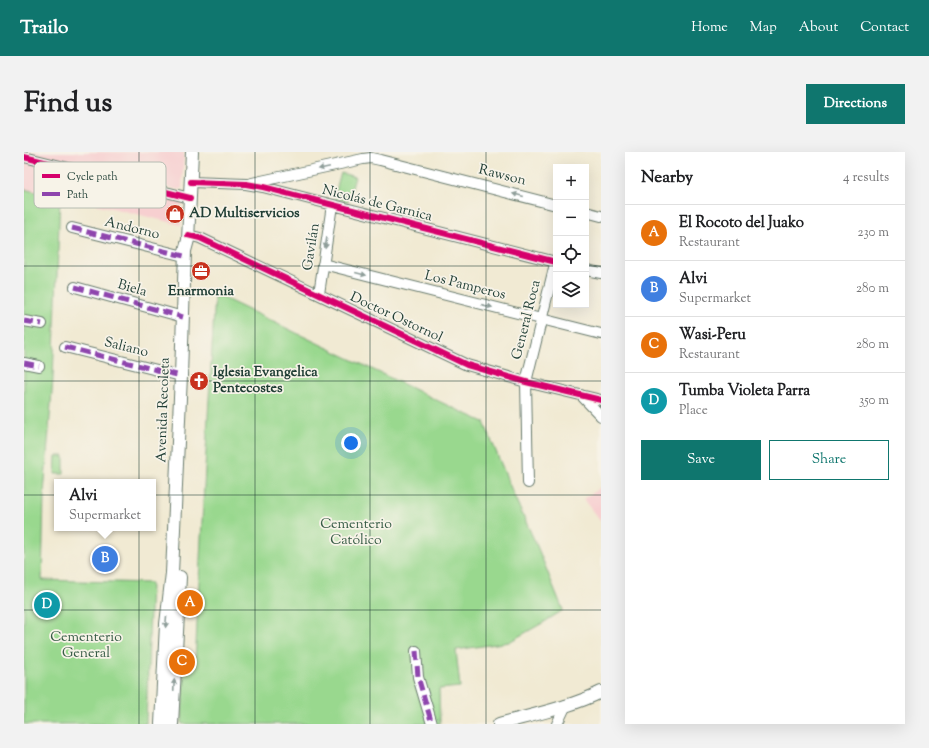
<!DOCTYPE html>
<meta charset="utf-8">
<style>
:root{--surface:#fff;--page:#f2f2f2;--text:#202124;--muted:#757577;--line:#e0e0e0;--accent:#0f766e}
body{margin:0;font-family:"Sorts Mill Goudy",serif;background:var(--page);color:var(--text)}
.controls{position:absolute;right:12px;top:12px;display:grid;overflow:hidden;border-radius:0px;box-shadow:0 4px 16px #0002}
.controls button{width:36px;height:36px;display:grid;place-items:center;padding:0;border:0;border-bottom:1px solid var(--line);background:var(--surface);color:var(--text);font:20px sans-serif}
.you{position:absolute;left:327px;top:291px;width:14px;height:14px;margin:-10px;border:3px solid #fff;border-radius:50%;background:#1a73e8;box-shadow:0 0 0 6px #1a73e833}
.badge{display:grid;place-items:center;width:26px;height:26px;border-radius:50%;background:var(--accent);color:#fff;font-size:13px;font-weight:700}
.pin{position:absolute;translate:-50% -50%;border:2px solid #fff;box-shadow:0 1px 4px #0006}
.popup{position:absolute;left:30px;top:327px;width:102px;height:52px;box-sizing:border-box;display:grid;place-content:center;border-radius:0px;background:var(--surface);filter:drop-shadow(0 1px 3px #0005);font-size:13px;white-space:nowrap;color:var(--muted)}
.popup b{font-size:15px;color:var(--text)}
.popup::after{content:'';position:absolute;left:50%;top:100%;margin-left:-8px;border:8px solid transparent;border-top-color:var(--surface)}
.list{margin:0;padding:0;list-style:none}
h2{display:flex;justify-content:space-between;align-items:center;height:52px;margin:0;padding:0 16px;font-size:17px}
h2 small{font-size:13px;font-weight:400;color:var(--muted)}
.list li{display:grid;grid-template-columns:26px 1fr auto;gap:12px;align-items:center;box-sizing:border-box;height:56px;padding:0 16px;border-top:1px solid var(--line)}
.list b{display:block;font-size:15px;white-space:nowrap}
.list p{margin:0;font-size:13px;white-space:nowrap;color:var(--muted)}
.list em{font-size:13px;font-style:normal;color:var(--muted)}
.actions{display:flex;gap:8px;padding:12px 16px}
.actions a{flex:1;padding:9px 0;border:1px solid var(--accent);border-radius:0px;text-align:center;font-size:14px;color:var(--accent)}
.actions .main{background:var(--accent);color:#fff}
.icon{flex:none;width:22px;height:22px;fill:none;stroke:currentColor;stroke-width:2;stroke-linecap:round;stroke-linejoin:round}
.map{position:relative;flex:none;width:577px;height:572px;overflow:hidden;border-radius:0px}
header{display:flex;align-items:center;gap:24px;box-sizing:border-box;height:56px;padding:0 20px;background:var(--accent);color:#fff}
header strong{font-size:19px}
nav{display:flex;gap:22px;margin-inline-start:auto;font-size:14px}
.intro{display:flex;align-items:center;justify-content:space-between;box-sizing:border-box;height:96px;padding:0 24px}
h1{margin:0;font-size:28px}
.button{padding:10px 18px;border-radius:0px;background:var(--accent);color:#fff;font-size:14px;font-weight:700}
main{display:flex;gap:24px;padding:0 24px}
aside{flex:1;background:var(--surface);border-radius:0px;box-shadow:0 4px 16px #0002}
.map>svg:first-child{display:block}
.built{fill:#f7cfd0}
.green{fill:#99d88e;stroke:#5c8a61}
.lines{fill:none;stroke-linecap:round;stroke-linejoin:round}
.minor-casing{stroke:#687a6c;stroke-width:12}
.major-casing{stroke:#687a6c;stroke-width:14}
.minor{stroke:#fff;stroke-width:10}
.major{stroke:#fff;stroke-width:12}
.quiet{stroke:#8e44ad;stroke-width:5;stroke-dasharray:10 5;stroke-linecap:butt}
.cycleway-casing{stroke:#f7f3e8;stroke-width:8}
.cycleway{stroke:#d6006c;stroke-width:6}
.oneway{fill:#8f9e9a}
.grid{fill:none;stroke:#1f3d34;stroke-width:1;stroke-opacity:0.55}
.labels{text-anchor:middle;dominant-baseline:central;stroke-width:3.5;stroke-linejoin:round;paint-order:stroke}
.street-label{font-size:14px;fill:#1f3d34;stroke:#f7f3e8}
.poi-label{font-size:14px;font-weight:bold;fill:#1f3d34;stroke:#f7f3e8;text-anchor:start}
.park-label{font-size:14px;fill:#375c46;stroke:#f7f3e8}
.key{fill:#f7f3e8;stroke:#b6bcb2;stroke-width:1}
.key-label{font-size:11px;fill:#1f3d34}
</style>
<header>
<strong>Trailo</strong>
<nav><a>Home</a><a>Map</a><a>About</a><a>Contact</a></nav>
</header>
<div class="intro"><h1>Find us</h1><a class="button">Directions</a></div>
<main>
<div class="map">
<svg width="577" height="572" viewBox="0 0 577 572">
<rect width="100%" height="100%" fill="#f7f3e8"/>
<filter id="ink" filterUnits="userSpaceOnUse"><feTurbulence type="fractalNoise" baseFrequency=".025" numOctaves="2"/><feDisplacementMap in="SourceGraphic" scale="8" xChannelSelector="R" yChannelSelector="G"/><feConvolveMatrix kernelMatrix="1 2 1 2 8 2 1 2 1" color-interpolation-filters="sRGB"/></filter>
<filter id="wash" filterUnits="userSpaceOnUse"><feTurbulence type="fractalNoise" baseFrequency=".012" numOctaves="4" result="noise"/><feDisplacementMap in="SourceGraphic" scale="16" xChannelSelector="R" yChannelSelector="G"/><feGaussianBlur stdDeviation="0.9" result="paint"/><feColorMatrix in="noise" values="0 0 0 0 0 0 0 0 0 0 0 0 0 0 0 0 0 1.4 0 .05"/><feComposite in="paint" operator="in"/></filter>
<g filter="url(#wash)">
<rect width="100%" height="100%" fill="#f1ead3"/>
<path class="built" d="M4,0H160L158,36L155,38Z
M0,8L158,47L157,73L39,44L36,46L0,37Z
M577,335V370L559,347Z"/>
<path class="green" d="M317,21L331,25L324,50L310,46Z
M0,37L36,46L29,226L20,342L18,428L127,431L122,572H0Z
M191,142L427,255L460,270L491,346L513,394L539,458L522,469L485,490L432,498L436,535L415,537L416,572H158L160,513L171,514L177,387Z
M32,304H40V322H31Z"/>
</g>
<g filter="url(#ink)">
<g class="lines">
<defs>
<path id="minor" d="M0,5L166,46
M167,30L222,32L239,35L532,110
M228,31L339,7L347,6L356,8L532,53
M562,60L577,64
M48,76L160,104
M164,83L176,86L443,213L502,230L577,248
M299,112L577,182
M562,118L577,121
M51,135L159,165
M295,142L308,53
M0,169L18,172
M41,195L157,224
M0,211L15,214
M557,243L577,264
M504,331L502,230L532,108
M392,499L394,525L408,572
M533,572L542,553"/>
<path id="major" d="M137,572L142,472L148,421L157,224L161,99L164,88L168,0
M148,572L156,425
M475,572C508,563 547,555 577,540"/>
</defs>
<use href="#minor" class="minor-casing"/>
<use href="#major" class="major-casing"/>
<use href="#minor" class="minor"/>
<use href="#major" class="major"/>
<path class="quiet" d="M48,76L160,104
M51,135L159,165
M0,169L18,172
M41,195L157,224
M0,211L15,214
M392,499L394,525L408,572"/>
<defs>
<path id="cycleway" d="M0,5L166,46
M167,30L222,32L239,35L532,110
M164,83L176,86L443,213L502,230L577,248"/>
</defs>
<use href="#cycleway" class="cycleway-casing"/>
<use href="#cycleway" class="cycleway"/>
</g>
<defs><path id="oneway-solid" d="M-6-.8H1V-3.2L6.5 0L1 3.2V.8H-6Z"/></defs>
<g class="oneway">
<use href="#oneway-solid" transform="translate(300 16) rotate(168)"/>
<use href="#oneway-solid" transform="translate(494 43) rotate(-166)"/>
<use href="#oneway-solid" transform="translate(302 91) rotate(99)"/>
<use href="#oneway-solid" transform="translate(337 122) rotate(14)"/>
<use href="#oneway-solid" transform="translate(463 154) rotate(14)"/>
<use href="#oneway-solid" transform="translate(142 470) rotate(95)"/>
<use href="#oneway-solid" transform="translate(150 533) rotate(-87)"/>
</g>
</g>
<path class="grid" d="M115,0V572M231,0V572M346,0V572M462,0V572M0,114H532M562,114H577M0,229H577M0,343H577M0,458H577"/>
<defs>
<symbol id="shop-disc" viewBox="-11 -11 22 22"><circle r="9.5" fill="#c8321e" stroke="#f7f3e8"/><path d="M-5-2.5h2.3a2.7 3.5 0 0 1 5.4 0H5L5.5 6h-11ZM-1.5-2.5h3a1.5 2.3 0 0 0-3 0Z" fill="#fff"/></symbol>
<symbol id="office-disc" viewBox="-11 -11 22 22"><circle r="9.5" fill="#c8321e" stroke="#f7f3e8"/><path d="M-6-3h4V-5.5h4V-3h4V5H-6ZM-1-4.5V-3h2v-1.5ZM-6 0V1H6V0Z" fill="#fff"/></symbol>
<symbol id="church-disc" viewBox="-11 -11 22 22"><circle r="9.5" fill="#c8321e" stroke="#f7f3e8"/><path d="M-1.2-6h2.4v3.5h3.3v2.4h-3.3V6h-2.4V-.1h-3.3v-2.4h3.3Z" fill="#fff"/></symbol>
</defs>
<g fill-rule="evenodd">
<use href="#shop-disc" x="140" y="51" width="22" height="22"/>
<use href="#office-disc" x="166" y="108" width="22" height="22"/>
<use href="#church-disc" x="164" y="218" width="22" height="22"/>
</g>
<g class="labels">
<g class="street-label">
<text transform="translate(478 24) rotate(14)">Rawson</text>
<text transform="translate(353 52) rotate(14)">Nicolás de Garnica</text>
<text transform="translate(108 77) rotate(14)">Andorno</text>
<text transform="translate(288 95) rotate(-81)">Gavilán</text>
<text transform="translate(441 134) rotate(14)">Los Pamperos</text>
<text transform="translate(108 137) rotate(16)">Biela</text>
<text transform="translate(372 166) rotate(25)">Doctor Ostornol</text>
<text transform="translate(503 168) rotate(-76)">General Roca</text>
<text transform="translate(102 196) rotate(14)">Saliano</text>
<text transform="translate(140 258) rotate(-88)">Avenida Recoleta</text>
</g>
<g class="poi-label">
<text x="165" y="62">AD Multiservicios</text>
<text x="177" y="140" text-anchor="middle">Enarmonia</text>
<text x="189" y="221">Iglesia Evangelica<tspan x="189" dy="16">Pentecostes</tspan></text>
</g>
<g class="park-label">
<text x="332" y="373">Cementerio<tspan x="332" dy="16">Católico</tspan></text>
<text x="62" y="486">Cementerio<tspan x="62" dy="16">General</tspan></text>
</g>
</g>
<rect x="10" y="10" width="132" height="46" rx="6" class="key"/>
<rect x="18" y="22" width="18" height="4" fill="#d6006c"/>
<rect x="18" y="40" width="18" height="4" fill="#8e44ad"/>
<g class="key-label">
<text x="43" y="28">Cycle path</text>
<text x="43" y="46">Path</text>
</g>
</svg>
<div class="controls">
<button>+</button>
<button>−</button>
<button><svg class="icon" aria-label="locate" viewBox="0 0 24 24"><circle cx="12" cy="12" r="6"/><path d="M12 2v4M12 18v4M2 12h4M18 12h4"/></svg></button>
<button><svg class="icon" aria-label="layers" viewBox="0 0 24 24"><path d="M12 4l9 5-9 5-9-5zM3 14l9 5 9-5"/></svg></button>
</div>
<div class="you"></div>
<div class="pin badge" style="left:166px;top:451px;background:#e8710a">A</div>
<div class="pin badge" style="left:81px;top:407px;background:#3f7fe0">B</div>
<div class="popup"><b>Alvi</b>Supermarket</div>
<div class="pin badge" style="left:158px;top:510px;background:#e8710a">C</div>
<div class="pin badge" style="left:23px;top:453px;background:#0f9aa8">D</div>
</div>
<aside>
<h2>Nearby<small>4 results</small></h2>
<ul class="list">
<li><span class="badge" style="background:#e8710a">A</span><div><b>El Rocoto del Juako</b><p>Restaurant</p></div><em>230 m</em></li>
<li><span class="badge" style="background:#3f7fe0">B</span><div><b>Alvi</b><p>Supermarket</p></div><em>280 m</em></li>
<li><span class="badge" style="background:#e8710a">C</span><div><b>Wasi-Peru</b><p>Restaurant</p></div><em>280 m</em></li>
<li><span class="badge" style="background:#0f9aa8">D</span><div><b>Tumba Violeta Parra</b><p>Place</p></div><em>350 m</em></li>
</ul>
<div class="actions"><a class="main">Save</a><a>Share</a></div>
</aside>
</main>
